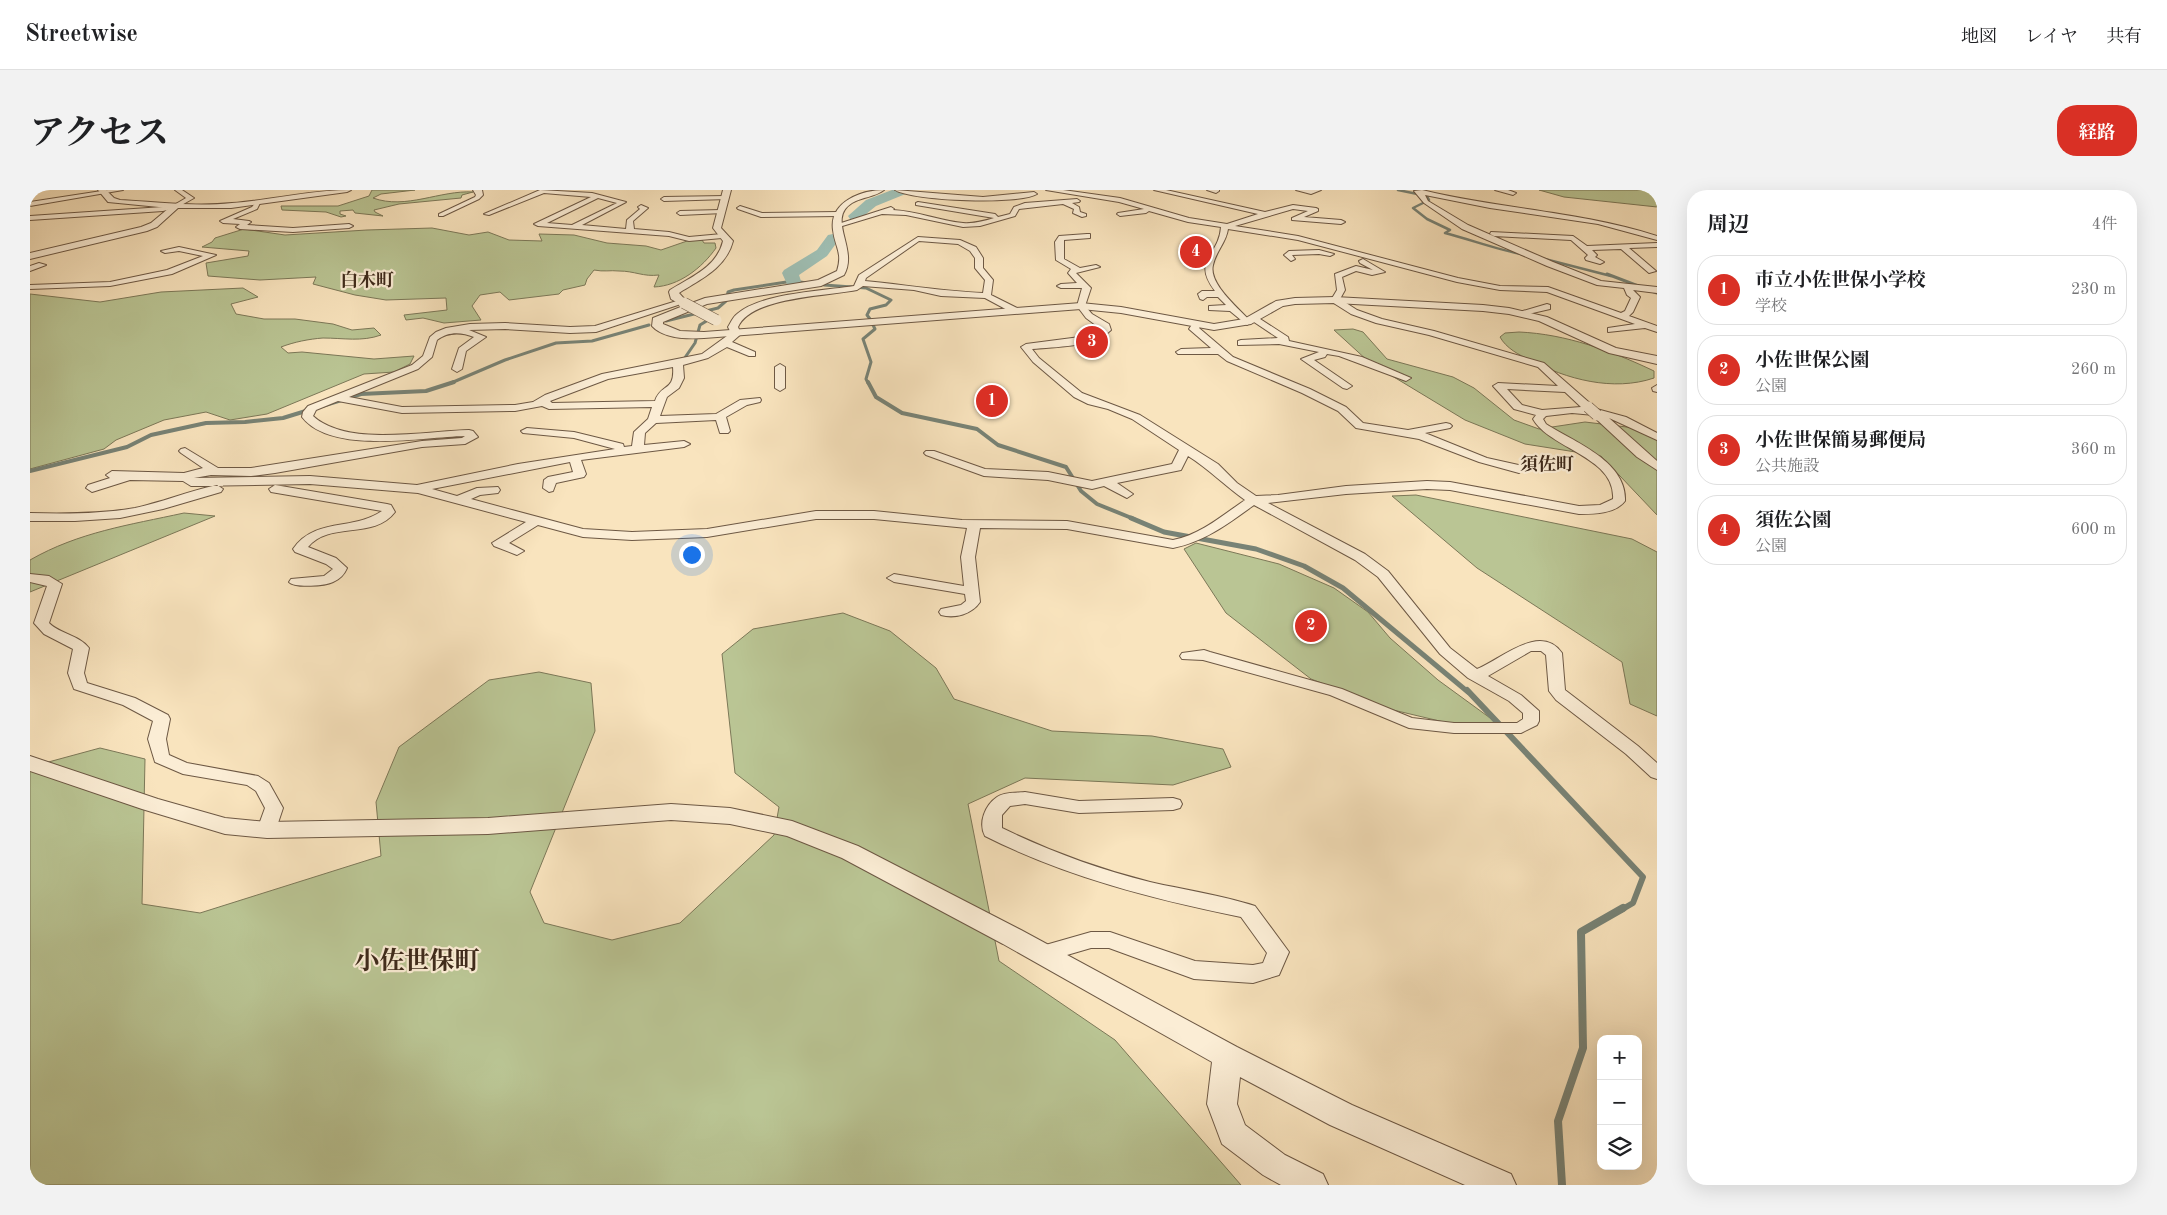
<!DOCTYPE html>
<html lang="ja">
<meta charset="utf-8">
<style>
:root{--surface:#fff;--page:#f2f2f2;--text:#202124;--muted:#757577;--line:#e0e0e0;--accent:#d93025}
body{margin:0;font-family:"Old Standard TT","Noto Serif JP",serif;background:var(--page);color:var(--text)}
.controls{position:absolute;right:15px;bottom:15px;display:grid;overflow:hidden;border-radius:10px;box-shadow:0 5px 20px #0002}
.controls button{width:45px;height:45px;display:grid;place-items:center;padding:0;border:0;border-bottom:1px solid var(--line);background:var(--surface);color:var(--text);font:25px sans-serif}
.you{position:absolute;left:661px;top:364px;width:18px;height:18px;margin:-12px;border:4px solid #fff;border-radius:50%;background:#1a73e8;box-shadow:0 0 0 8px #1a73e833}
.badge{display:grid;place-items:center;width:32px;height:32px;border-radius:50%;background:var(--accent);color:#fff;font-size:16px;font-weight:700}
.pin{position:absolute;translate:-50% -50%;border:2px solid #fff;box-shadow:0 1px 5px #0006}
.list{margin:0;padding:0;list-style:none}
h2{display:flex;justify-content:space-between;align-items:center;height:65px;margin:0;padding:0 20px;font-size:21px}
h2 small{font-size:16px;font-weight:400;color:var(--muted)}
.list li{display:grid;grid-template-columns:32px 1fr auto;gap:15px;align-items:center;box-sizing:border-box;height:70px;margin:0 10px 10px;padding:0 10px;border:1px solid var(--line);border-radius:20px}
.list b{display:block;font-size:19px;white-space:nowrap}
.list p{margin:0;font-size:16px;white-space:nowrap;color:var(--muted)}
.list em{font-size:16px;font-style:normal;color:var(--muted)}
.icon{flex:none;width:28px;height:28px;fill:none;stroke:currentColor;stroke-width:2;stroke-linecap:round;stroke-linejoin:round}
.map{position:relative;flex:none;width:1627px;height:995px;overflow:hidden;border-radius:20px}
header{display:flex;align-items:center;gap:30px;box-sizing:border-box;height:70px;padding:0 25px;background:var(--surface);border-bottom:1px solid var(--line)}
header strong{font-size:24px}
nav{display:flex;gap:28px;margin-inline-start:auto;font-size:18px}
.intro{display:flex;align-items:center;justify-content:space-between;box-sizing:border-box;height:120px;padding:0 30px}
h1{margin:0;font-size:35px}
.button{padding:12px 22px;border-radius:20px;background:var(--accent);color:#fff;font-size:18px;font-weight:700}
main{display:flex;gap:30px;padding:0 30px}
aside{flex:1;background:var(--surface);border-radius:20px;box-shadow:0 5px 20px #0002}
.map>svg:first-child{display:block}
.green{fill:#bac594;stroke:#7c7858}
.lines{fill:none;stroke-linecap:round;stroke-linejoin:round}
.stream-far5{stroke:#788376;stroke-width:2.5}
.stream-far4{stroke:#788376;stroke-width:3}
.stream-far3{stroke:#788376;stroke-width:4}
.stream-far2{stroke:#788376;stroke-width:5}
.stream-far1{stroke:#788376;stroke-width:6}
.stream{stroke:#788376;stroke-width:8}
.river{fill:#9ebeb3;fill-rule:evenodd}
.minor-casing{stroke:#6d5844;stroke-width:2}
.tertiary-casing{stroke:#6d5844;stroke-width:2}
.minor{fill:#fbedd5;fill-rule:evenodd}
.tertiary{fill:#fbedd5;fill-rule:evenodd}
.minor-bridge-casing{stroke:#6d5844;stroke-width:12;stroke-linecap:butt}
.tertiary-bridge-casing{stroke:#6d5844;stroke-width:12;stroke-linecap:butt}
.minor-bridge{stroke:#fbedd5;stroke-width:11}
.tertiary-bridge{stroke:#fbedd5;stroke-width:11}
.labels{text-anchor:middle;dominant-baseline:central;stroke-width:4.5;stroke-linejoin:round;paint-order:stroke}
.far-quarter-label{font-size:18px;font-weight:bold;fill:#3e2a1b;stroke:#fbedd5}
.near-quarter-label{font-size:25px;font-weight:bold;fill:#3e2a1b;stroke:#fbedd5}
</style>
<header>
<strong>Streetwise</strong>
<nav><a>地図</a><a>レイヤ</a><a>共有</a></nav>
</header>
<div class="intro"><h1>アクセス</h1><a class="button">経路</a></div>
<main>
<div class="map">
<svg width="1627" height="995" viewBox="0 0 1627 995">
<rect width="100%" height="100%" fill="#f9e4be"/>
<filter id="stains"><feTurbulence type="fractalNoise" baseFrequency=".004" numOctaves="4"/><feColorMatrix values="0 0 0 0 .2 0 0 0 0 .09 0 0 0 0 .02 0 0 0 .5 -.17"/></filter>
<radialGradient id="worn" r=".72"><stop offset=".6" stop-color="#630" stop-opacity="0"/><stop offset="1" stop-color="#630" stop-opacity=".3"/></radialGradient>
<path class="green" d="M342,0H385L351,4L343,8C376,20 410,0 443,2L432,5L431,8L369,14L344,20L345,22L353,26L325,23L323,20L310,21V24L316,26L311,27L296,22L252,20L251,16H308L339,6Z
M1509,0H1627V17L1534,7Z
M402,38L439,45L458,42L479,50L512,51L509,44L544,45L577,53L616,56L631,60L660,50H672L674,53H685L686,58C672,78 649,96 624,97L629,85C613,87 605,81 589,81C580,80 574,82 564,80L557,89L555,95L533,100L529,104L479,110L470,102L450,105L442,116L451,130L414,133L393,128L376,130L374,125L417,120L416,108L356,110L325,105L283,94L286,87L230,90L178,86L176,73L218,66L219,61L172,57L182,52L185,48L214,39L255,45L337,40Z
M1153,56H1177L1182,60L1179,66L1151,64Z
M213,98L228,107L201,114L206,124L234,129H265L303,134L322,140L344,138L351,145C332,152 313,148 293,148C279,149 264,152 251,157L258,163L272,162L344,169L384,166L380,174L364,182L334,184L237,224L200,230L176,222L134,230L86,250L74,259L0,279V104L70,112L131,102Z
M1323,139L1333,142L1357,169L1423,187L1444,198L1484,230L1509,239L1555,232L1605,238L1627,248V325L1571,266L1495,254L1435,230L1339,172L1304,140Z
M1489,142C1536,144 1582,161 1624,181V188C1583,202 1536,189 1500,170C1489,165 1476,158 1470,147L1475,143Z
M1386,305L1602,349L1627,362V526L1600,514L1592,472L1447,378L1362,306Z
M154,323L185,326L0,402V370C49,342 99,335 154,323Z
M1166,353L1249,374L1304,398L1338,422L1360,448L1408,490L1467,533H1418L1359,519L1281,489L1196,423L1154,359Z
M813,423L860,441L906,478L924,509L1022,541L1122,546L1193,559L1201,577L1143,595L995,588L938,614L969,771L1085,850L1211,995H0V577L70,558L115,569L112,714L170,723L351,666L346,612L369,557L459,490L509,482L561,493L565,541L500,702L514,733L582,750L650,733L744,645L749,617L705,583L692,464L723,439Z"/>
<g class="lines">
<path class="stream-far5" d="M1368,0L1397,6L1399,10L1383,18L1397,29L1420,40L1415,43C1442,50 1468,60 1496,65
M1507,67L1581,86"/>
<path class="stream-far4" d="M1577,84L1627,103
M794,95L836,98L861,110L856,115L840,119L837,125L840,129
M636,131L688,118L696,111L698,102L704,100L763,91L777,93
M654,169L665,153L670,135L683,127
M421,193L475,170L526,153L562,151L619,135
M838,193L836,189L841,172L833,149L845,139L843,135"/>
<path class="stream-far3" d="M838,192L846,207L872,223L947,239L968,255L1036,277L1051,301L1067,314L1104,329
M0,281L97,257L121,245L176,233L215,232L253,228L331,204L396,201L424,192"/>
<path class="stream-far2" d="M1101,328L1134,342L1226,359L1274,376L1313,398L1438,502"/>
<path class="stream-far1" d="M1437,500L1613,687L1603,713L1591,720"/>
<path class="stream" d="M1532,995L1528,931L1553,858L1551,742L1593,718"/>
<path class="river" d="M862,0H879L878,3L846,16L830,29H820L818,26L836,10Z
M803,44L808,45L810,48L797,66L769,85L771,91L769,94H757L752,83L754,80L787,60L798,45Z"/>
<defs>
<path id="minor" d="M78,0H93L0,16V12Z
M145,0H152L164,8L148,17L133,21L0,30V26L133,17L144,15L156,8Z
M443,0H452L453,5L449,9L413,26H409V24L445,7L446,5Z
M510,0L562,3L596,12L552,35L596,39L597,30L610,19L608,17L611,15L618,18L603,31L604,39L639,42L659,47L692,44L696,46L692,48L659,51L639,46L508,36L504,34L561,7L514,3L459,25L454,24ZM568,8L587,13L542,35L517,33Z
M865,0L953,7L1004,2L1007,4C990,15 882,11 865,0Z
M1016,0H1033L1090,8L1159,28L1197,34L1228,24L1124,0H1136L1235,22L1263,15L1286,18L1288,19V21L1274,27L1311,30L1315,32L1311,34L1262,30V28L1278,21L1263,19L1205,36L1268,46L1428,88L1470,96L1518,97L1591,123L1595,121L1601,108L1597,105L1594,98L1567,95L1517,76L1432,39L1394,13L1384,1L1392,0C1469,19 1550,21 1627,46V50L1568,34L1460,18L1395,5L1398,11L1438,35L1523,72L1571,91L1627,97V103L1603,100L1610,107L1603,122L1599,126L1627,136V142L1615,138L1578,142V138L1605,134L1517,102L1470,100L1427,92L1268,50L1198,39C1196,53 1186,61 1183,75C1178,94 1210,119 1221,132L1217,135L1200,121L1179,120V116L1196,115L1188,107H1177L1173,110L1170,109L1168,104L1172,101H1185C1161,69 1189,67 1191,37L1158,32L1119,21L1116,23L1090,26L1087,24L1088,23L1114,19L1089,12Z
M1177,0H1189V1L1186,3Z
M1266,0H1291L1281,4Z
M1465,0H1478L1486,3L1483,5Z
M695,6L698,8L697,9L634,11L631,9L634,7Z
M1047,9L1050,11L1049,12L1042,13L1049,17L1050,22L1056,24V26L1052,27L1043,23L1044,19L1033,14L989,19L985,26L950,36L933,37L876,25L852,24L809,37L805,35L861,17L864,19L863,20C887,21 910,31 933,33C944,34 954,31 964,28L886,15V13L888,12L965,24L968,27L980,24L984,17L995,13Z
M227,11L230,13L227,19L203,29L219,31L221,32L217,35L263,38L319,34L323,36L319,38L263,42L210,39L206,37L210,34L193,33L190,31L222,17Z
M710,16L732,23L808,22L811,24L808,26L731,27L708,19L707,18Z
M691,20L694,22L693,23L650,25L647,23L650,21Z
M1461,42L1543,46L1557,56L1627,53V57L1599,58L1626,81L1619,83L1591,59L1562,60L1567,65L1565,67L1574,72L1570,74L1556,70L1555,68L1558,65L1541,50L1464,46L1460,44Z
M1057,44H1060V48L1034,50V69L1050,78L1066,75L1070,77L1046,83L1061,98L1055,116L1062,124L1079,134L1081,140C1065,157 1024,157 1002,159L1009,168L1052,203L1110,225L1188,274L1207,293L1226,306L1248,305L1316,296L1397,291L1420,292L1549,316L1570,315L1583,309C1586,267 1520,259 1503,229L1506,225L1484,219L1463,196L1468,193L1528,196L1508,177L1399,145L1346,133L1321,124L1302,112L1301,110L1307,100L1305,84L1326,76L1343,80L1330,73L1329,71L1333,69L1355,82L1342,85L1326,81L1312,87L1315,100L1310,109L1327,120L1352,129L1404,141L1514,173L1562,215L1563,218L1596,227L1627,243V250L1579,228L1627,271V280L1607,267L1565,228L1564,225L1542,223L1516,226L1513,229L1516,234C1544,252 1597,271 1595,311C1585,324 1564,324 1549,324L1420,300L1397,299L1316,304L1238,313L1335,364L1358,381L1420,458L1447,479C1470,470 1510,432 1532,463L1535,500L1608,556L1627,573V589L1621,587L1596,564L1526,510L1519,501L1516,465L1511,461H1501L1458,486L1491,505L1509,521V531L1507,535L1491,543H1424L1379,538L1300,505L1173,470L1152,469L1150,466L1152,463L1174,460L1180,462L1312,499L1382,528L1424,533H1487L1493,529V523L1479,511L1438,488L1410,464L1348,387L1325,370L1224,315C1198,334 1174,352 1143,358L1037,339L950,338L945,367L950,412C942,424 925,429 911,425L909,422L911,419L931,415L936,411L935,404L864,392L857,388L864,384L934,396L931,367L937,338L844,329H786L677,347L602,350L553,347L508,335L479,353L494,361L487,365L464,356L462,353L496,332L388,303L280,294L161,296L153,291L100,290L62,302L56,298L58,295L80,288L76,285L82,281L154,283L173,278L151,263L149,261L151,259L155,258L188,278H221L392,251L432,248L435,246C392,247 301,265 272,227L273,222L278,216L382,175L393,166L400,147L406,142L416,138L440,134L475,133L540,137L565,136L650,110L657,112L566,142L540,143L475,139L439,140L456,147L436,161L432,179L427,182L422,179L429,158L444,147C431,142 419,141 407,150L402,167L388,179L319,207L372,217L485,215L503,212L515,205L572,184L672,164L701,143L698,137C701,132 703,127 707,124C731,103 793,101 824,96L829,85L888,47L930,50L946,57L953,68V78L963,90L961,105L987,118V122H981L955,108L911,106L884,100L833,96L827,100C797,106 721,107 708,137L711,144L702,152L725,162V166H719L697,157L678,168L653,175L654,188L649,198L637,207L630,226L686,224L710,210L730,208L731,210L730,212L717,215L696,227L700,241L698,243H690L686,230L626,233L615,243L614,255L654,251L660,254L654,257L551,270L556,284L554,287L526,293L523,301L519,302L513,298L514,290L518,287L543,282L540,272L402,299L427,306L447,298L468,297L470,300L468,303L450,305L441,309L553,339L602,342L677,339L786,321H844L932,330L1037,331L1143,350C1170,345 1193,325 1215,310C1195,296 1179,279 1158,266L1151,280L1087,293L1103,304L1097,308L1074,296L1062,299L1018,290L954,286L896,265L894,263L896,261H904L955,279L1018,282L1062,291L1142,274L1149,260L1102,229L1078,219L1058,214L1044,207L1003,172L991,157L996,154L1050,147L1071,139L1056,128L1047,116L1052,98H1031L1027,96L1031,94L1047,93L1038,83L1041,79L1026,70L1025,52L1029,46ZM889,51L928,54L940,61L945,68V78L955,90L953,103C914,101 875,95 835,91L836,88ZM643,177C645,202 631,193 625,211L522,213L520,211L578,189ZM1477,199L1535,202L1551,217L1512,220L1492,215ZM308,211L372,223L485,221L512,216L519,219L622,217L618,229L604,242L602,256L594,257L593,254L544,242L497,238L491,241L493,243L544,248L585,259L488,274L387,295L280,286L164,288L181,285L221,286L245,283L392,257L435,254L448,247L443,241L439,240C395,241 317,257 283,226L286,220Z
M149,57L186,65L142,84L80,96L0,99V95L80,92L137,80L173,66L149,61L135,63L131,61Z
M1289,60L1304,64L1300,66L1289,64L1262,65L1265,69L1261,71L1254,65L1259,61Z
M9,73L16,75L0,81V76Z
M1517,114L1520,115V119L1490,126L1486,123Z
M1224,125L1258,147L1259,151L1332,167L1381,188L1376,191L1309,166L1297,164L1295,167L1284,170L1322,196L1317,199L1313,198L1271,169L1289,162L1249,154L1208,155V151L1211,150L1248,148L1221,130V126Z
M1166,132L1171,135L1169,138L1203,167L1280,199L1316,217L1333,233L1378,240L1416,233L1420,234L1422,236L1420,238L1395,243L1457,268L1493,276L1495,279L1489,283L1449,272L1389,249L1326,238L1308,221L1272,203L1197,171L1188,164H1148L1146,162L1151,159L1181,158L1159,139L1163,133Z
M750,174L755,177V198L750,201L745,198V177Z
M1627,195V202L1623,201L1622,198Z
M187,295L193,299L191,302L133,319L90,328L45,331H0V323C35,324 70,324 105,318C133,312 159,301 187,295Z
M245,295L357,314L361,315L365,322C344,350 299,331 278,357L306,368L317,378C314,385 310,389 303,392C295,396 264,398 259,392L261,389L294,386L303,379L296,374L265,362L263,359C285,327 323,341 352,321L241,302L239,299Z
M0,384L19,386L32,394L19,433C30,444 49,445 59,458L54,483L57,493L105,508L138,525L140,529L136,549L139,565L157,573L228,586L239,593L253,618L244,645L237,647L230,645L227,640L235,618L226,601L217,595L153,584L125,572L118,549L123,531L93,515L44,499L38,483L43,459L14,444L4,433L17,396L0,392Z
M995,602L1049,611L1143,608L1150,610L1152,614L1150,618L1143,620L1049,623L995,614L980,616L972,625V638C1019,661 1068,679 1120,692C1155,700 1191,705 1225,716L1259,762L1249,785L1223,793L1164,789L1079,758H1061L1013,772L1005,770L1002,764L1005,758L1061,742H1080L1165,771L1223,775L1233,773L1237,763L1211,727C1123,709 1036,687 955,646C948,633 955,615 967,607C974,602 987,603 995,602Z"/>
<path id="tertiary" d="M68,0H76L84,8L90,10C127,12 165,17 202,13C242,10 281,0 321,0L317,2L201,18H148L127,37L117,41L0,69V63L111,37L121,33L139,18L78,12Z
M693,0H701L691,38L703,51C696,78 671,89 649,103L659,114L675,108L788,90L807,81C813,62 805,58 803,40C799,12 831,0 854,0C845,7 832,7 822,13C796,29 829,59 814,85L791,96L677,114L633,132V134L650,141L674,142L1051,113L1091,117L1184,134L1214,129L1246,111L1265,108L1305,107L1453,115L1479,118L1517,127L1586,158L1627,166V174L1579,163L1509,131L1479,124L1453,121L1305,113L1265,114L1253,116L1221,134L1184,140L1091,123L1051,119L674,148C658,149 634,149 622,136L623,128L653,116L641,109L639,102L640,100C661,87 687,77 693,51L683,38Z
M0,566L128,609L195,628L237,632L458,628L641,614L700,618L762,631L828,656L991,740L1207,857L1322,915L1481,984L1486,995H1435L1300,935L1210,887L1207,914L1215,935L1255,965L1293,984L1298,995H1251L1233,985L1192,954L1177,914L1182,872L973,754L812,668L757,646L700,634L641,630L458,644L237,648L195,644L112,619L0,581Z"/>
</defs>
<use href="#minor" class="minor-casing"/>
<use href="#tertiary" class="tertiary-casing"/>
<use href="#minor" class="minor"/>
<use href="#tertiary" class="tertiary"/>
<defs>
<path id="minor-bridge" d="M1558,217L1567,225"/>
<path id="tertiary-bridge" d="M654,113L686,130"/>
</defs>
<use href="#minor-bridge" class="minor-bridge-casing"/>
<use href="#tertiary-bridge" class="tertiary-bridge-casing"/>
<use href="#minor-bridge" class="minor-bridge"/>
<use href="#tertiary-bridge" class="tertiary-bridge"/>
</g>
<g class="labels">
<g class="far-quarter-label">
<text x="337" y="91">白木町</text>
<text x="1517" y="275">須佐町</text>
</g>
<g class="near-quarter-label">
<text x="387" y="772">小佐世保町</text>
</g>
</g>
<rect width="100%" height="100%" filter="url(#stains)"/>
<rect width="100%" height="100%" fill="url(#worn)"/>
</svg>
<div class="controls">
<button>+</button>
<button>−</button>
<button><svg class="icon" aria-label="layers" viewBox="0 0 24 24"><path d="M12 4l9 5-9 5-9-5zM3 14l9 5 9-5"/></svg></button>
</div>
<div class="you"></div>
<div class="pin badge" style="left:962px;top:211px">1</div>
<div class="pin badge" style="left:1281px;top:436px">2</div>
<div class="pin badge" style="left:1062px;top:152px">3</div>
<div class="pin badge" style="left:1166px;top:62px">4</div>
</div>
<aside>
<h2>周辺<small>4件</small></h2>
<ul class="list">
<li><span class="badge">1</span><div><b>市立小佐世保小学校</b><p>学校</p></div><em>230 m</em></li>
<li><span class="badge">2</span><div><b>小佐世保公園</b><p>公園</p></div><em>260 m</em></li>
<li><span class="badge">3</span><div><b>小佐世保簡易郵便局</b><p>公共施設</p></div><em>360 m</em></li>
<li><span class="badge">4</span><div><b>須佐公園</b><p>公園</p></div><em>600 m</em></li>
</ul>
</aside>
</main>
